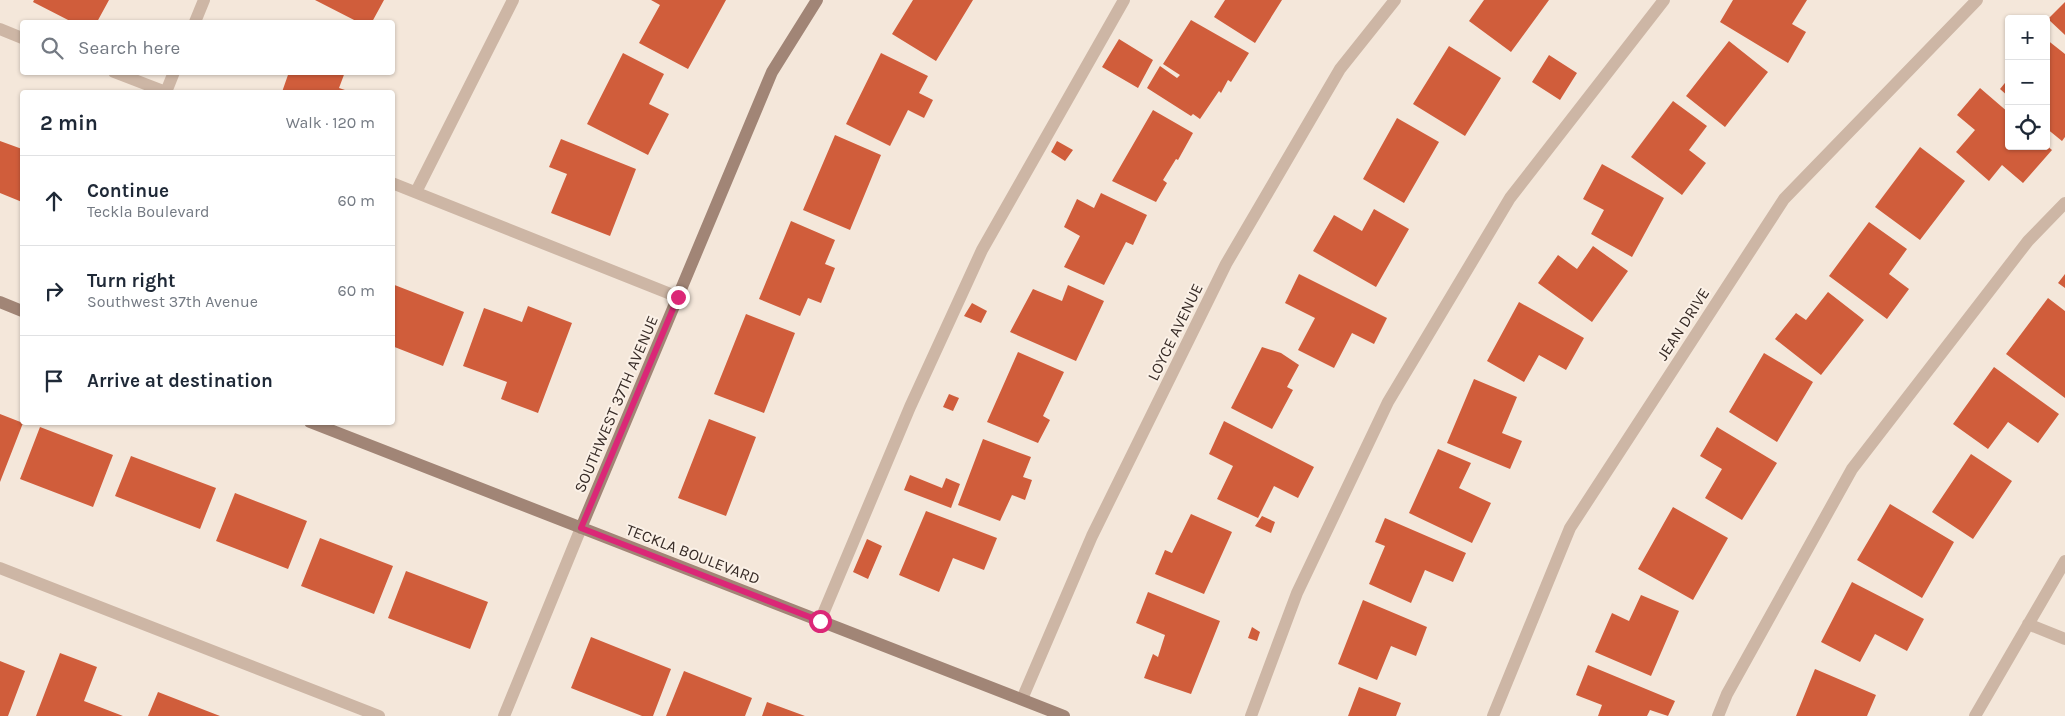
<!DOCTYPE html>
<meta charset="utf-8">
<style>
:root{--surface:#fff;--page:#f6f6f7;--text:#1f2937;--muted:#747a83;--line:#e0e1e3}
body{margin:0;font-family:Karla,sans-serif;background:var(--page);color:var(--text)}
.controls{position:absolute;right:15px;top:15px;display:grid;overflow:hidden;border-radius:5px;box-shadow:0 1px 4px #0004}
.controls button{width:45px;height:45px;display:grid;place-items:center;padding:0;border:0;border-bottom:1px solid var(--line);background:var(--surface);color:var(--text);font:25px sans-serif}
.stop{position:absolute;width:15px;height:15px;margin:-11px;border:4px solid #db2777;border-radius:50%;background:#fff}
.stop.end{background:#db2777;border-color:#fff;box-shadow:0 1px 5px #0008}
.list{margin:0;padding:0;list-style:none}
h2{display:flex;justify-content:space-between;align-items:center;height:65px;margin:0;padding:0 20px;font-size:21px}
h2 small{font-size:16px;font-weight:400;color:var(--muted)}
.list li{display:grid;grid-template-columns:32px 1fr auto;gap:15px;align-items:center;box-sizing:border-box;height:90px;padding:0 20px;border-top:1px solid var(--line)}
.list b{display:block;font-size:19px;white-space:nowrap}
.list p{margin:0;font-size:16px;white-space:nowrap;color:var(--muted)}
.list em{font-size:16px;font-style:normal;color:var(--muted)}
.icon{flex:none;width:28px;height:28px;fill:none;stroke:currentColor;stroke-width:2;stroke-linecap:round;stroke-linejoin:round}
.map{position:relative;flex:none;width:2065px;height:716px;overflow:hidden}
.search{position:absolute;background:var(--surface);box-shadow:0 1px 4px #0004;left:20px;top:20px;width:375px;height:55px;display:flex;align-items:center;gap:12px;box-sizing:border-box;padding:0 18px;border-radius:5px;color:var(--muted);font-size:19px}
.panel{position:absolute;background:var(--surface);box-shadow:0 1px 4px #0004;left:20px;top:90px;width:375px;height:335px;border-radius:5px}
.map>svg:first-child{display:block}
.building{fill:#d05d3b}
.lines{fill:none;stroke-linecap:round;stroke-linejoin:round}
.lane{stroke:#cdb6a5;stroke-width:12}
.street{stroke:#cdb6a5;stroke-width:12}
.secondary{stroke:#a18576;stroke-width:12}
.route{stroke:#db2777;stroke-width:6}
.labels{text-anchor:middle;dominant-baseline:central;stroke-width:4;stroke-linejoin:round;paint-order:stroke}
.street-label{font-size:16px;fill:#382c27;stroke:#fbf1e7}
</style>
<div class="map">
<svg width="2065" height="716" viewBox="0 0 2065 716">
<rect width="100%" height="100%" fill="#f4e7da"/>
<path class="building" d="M34,0H109L97,22H72L33,2Z
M315,0H384L372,22H358Z
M651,0H726L688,69L639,43L660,5Z
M913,0H973L936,61L892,34Z
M1225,0H1282L1255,43L1214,17Z
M1484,0H1549L1511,52L1469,21Z
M1733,0H1807L1792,24L1806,32L1788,63L1720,22Z
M2065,2V35L2048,19Z
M1191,20L1249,53L1231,82L1228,80L1221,93L1219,91L1200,119L1193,114L1191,116L1147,88L1160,66L1177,78L1180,75L1163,64Z
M1119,39L1153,60L1138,88L1102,67Z
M2046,39L2065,54V137L2062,141L2046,128Z
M1729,41L1768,72L1725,127L1686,96Z
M1449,46L1501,78L1465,136L1413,104Z
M623,53L664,74L649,104L669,114L648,155L587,124Z
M881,53L928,76L919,93L933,100L924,118L908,110L890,146L846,124Z
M1549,55L1577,73L1560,100L1532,82Z
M289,72H345L339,88L351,92H282Z
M2009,78V97L2000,89Z
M1980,88L2009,113V146H2047L2052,150L2023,183L2002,165L1989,181L1956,152L1975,130L1957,115Z
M1673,101L1707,126L1689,150L1706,163L1682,195L1631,157Z
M1153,110L1193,133L1178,160L1176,159L1163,180L1167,183L1156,202L1112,181Z
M1397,118L1439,142L1404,203L1363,179Z
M835,135L881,155L850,230L803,210Z
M561,139L636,169L610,236L551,213L567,174L549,167Z
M0,141L22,149V202L0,193Z
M1057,141L1073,150L1065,161L1051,152Z
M1920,147L1965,181L1920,240L1875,207Z
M1602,164L1664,198L1632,257L1591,234L1604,210L1583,199Z
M1101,193L1147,215L1133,245L1126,242L1104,285L1064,267L1080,236L1064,227L1077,199L1094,208Z
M1374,209L1409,229L1376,287L1313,251L1334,215L1362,231Z
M791,221L835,240L825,264L835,268L821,303L808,298L800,316L759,299Z
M1869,222L1907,249L1889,274L1909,289L1887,319L1829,276Z
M1593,246L1628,271L1592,322L1538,283L1558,255L1577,269Z
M1299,274L1387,318L1374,344L1352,333L1334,368L1298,350L1315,318L1285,303Z
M2065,274V288L2058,283Z
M392,284L464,312L443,366L392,346Z
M1068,285L1104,301L1076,361L1010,332L1033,289L1062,301Z
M1828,292L1864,320L1821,375L1775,339L1796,313L1806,320Z
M2048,298L2065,311V398L2006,354Z
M1519,302L1584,338L1566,370L1539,355L1524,382L1487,361Z
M972,303L987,311L981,323L964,316Z
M528,306L572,323L538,413L501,399L507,382L463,366L484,308L522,322Z
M746,314L795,333L764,413L714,394Z
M1262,347L1281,353L1299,365L1287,387L1293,390L1272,429L1231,408Z
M1018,352L1064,372L1043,416L1050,420L1038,443L987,422Z
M1764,353L1813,382L1777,442L1729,412Z
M1994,367L2059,414L2038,443L2008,422L1988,449L1953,424Z
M1474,379L1517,397L1502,433L1522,441L1510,469L1447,443Z
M949,394L959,398L953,411L943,407Z
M0,414L23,423L0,482Z
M709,419L756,437L726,516L678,498Z
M1224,421L1314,467L1298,498L1274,486L1258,518L1217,499L1233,466L1209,454Z
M40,427L113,455L93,507L20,479Z
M1717,427L1777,463L1742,520L1705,498L1722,469L1700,456Z
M983,439L1031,457L1023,477L1032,480L1025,500L1012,495L1000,521L958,505Z
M1438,449L1471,463L1459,488L1491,503L1472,543L1409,513Z
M1971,454L2012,481L1973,539L1932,512Z
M131,456L216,488L200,529L115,496Z
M910,475L942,488L946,478L960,484L951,508L904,490Z
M235,493L307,521L288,569L216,541Z
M1890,504L1954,542L1922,598L1857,560Z
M1673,507L1728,538L1693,600L1638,569Z
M926,511L997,538L984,570L953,558L939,592L899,575Z
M1191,514L1232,532L1204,594L1155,574L1165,550L1172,553Z
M1262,516L1275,522L1271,533L1255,526Z
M1385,518L1466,553L1453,582L1425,570L1411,603L1369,584L1385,546L1375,542Z
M320,538L393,566L374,614L301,586Z
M867,539L882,546L868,579L853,572Z
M406,571L488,602L470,649L388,618Z
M1852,582L1924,619L1907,651L1875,634L1860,662L1821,642Z
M1148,592L1220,621L1191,694L1144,678L1153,654L1158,657L1165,635L1136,623Z
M1641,595L1679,611L1651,676L1595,652L1612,613L1629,621Z
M1363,600L1427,627L1416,656L1391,646L1377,680L1338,664Z
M1252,627L1260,632L1257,641L1248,638Z
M591,637L671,669L653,716H642L571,688Z
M60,653L97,667L84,701L123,716H36Z
M0,661L25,671L8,716H0Z
M1588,665L1675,701L1668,716L1650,710L1647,716H1598L1602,705L1576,695Z
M1815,669L1876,695L1867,716H1796Z
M684,671L752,698L745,716H666Z
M1359,687L1401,703L1396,716H1348Z
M158,692L220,716H148Z
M767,702L805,716H762Z"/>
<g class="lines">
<path class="lane" d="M0,29L22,38
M114,72L166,92
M392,183L678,297
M416,192L513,0
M0,568L379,716
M820,621L910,407L982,250L1124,0
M1251,716L1297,593L1388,402L1510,198L1664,0
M1718,716L1727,694L1852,469L2028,241L2065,203"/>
<path class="street" d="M195,22L204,0
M166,92L174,72
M2028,624L2065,639
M1022,699L1092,536L1226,264L1340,69L1395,0
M504,716L581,528
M1493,716L1570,528L1784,199L1977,0
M1975,716L2065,561"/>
<path class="secondary" d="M0,302L22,311
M310,422L1064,716
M581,528L772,72L817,0"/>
</g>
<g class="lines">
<path class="route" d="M678,297L581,528L820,621"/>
</g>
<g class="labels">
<g class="street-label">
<text transform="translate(1683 324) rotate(-57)">JEAN DRIVE</text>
<text transform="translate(1175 332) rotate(-64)">LOYCE AVENUE</text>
<text transform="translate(616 404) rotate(-67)">SOUTHWEST 37TH AVENUE</text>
<text transform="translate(693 554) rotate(21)">TECKLA BOULEVARD</text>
</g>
</g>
</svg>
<div class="controls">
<button>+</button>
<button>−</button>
<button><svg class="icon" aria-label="locate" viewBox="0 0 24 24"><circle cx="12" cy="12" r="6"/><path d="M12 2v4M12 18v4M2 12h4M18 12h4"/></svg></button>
</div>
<div class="stop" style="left:820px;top:621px"></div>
<div class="stop end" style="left:678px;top:297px"></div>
<div class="search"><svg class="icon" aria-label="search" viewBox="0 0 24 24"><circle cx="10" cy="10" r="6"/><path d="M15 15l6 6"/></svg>Search here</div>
<section class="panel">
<h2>2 min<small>Walk · 120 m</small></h2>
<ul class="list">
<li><svg class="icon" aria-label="ahead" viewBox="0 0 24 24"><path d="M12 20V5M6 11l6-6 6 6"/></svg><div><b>Continue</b><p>Teckla Boulevard</p></div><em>60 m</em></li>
<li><svg class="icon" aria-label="right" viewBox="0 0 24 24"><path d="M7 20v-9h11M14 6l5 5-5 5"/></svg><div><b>Turn right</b><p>Southwest 37th Avenue</p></div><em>60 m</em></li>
<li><svg class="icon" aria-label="arrive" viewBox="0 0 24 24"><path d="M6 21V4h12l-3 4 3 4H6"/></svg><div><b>Arrive at destination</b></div></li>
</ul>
</section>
</div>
